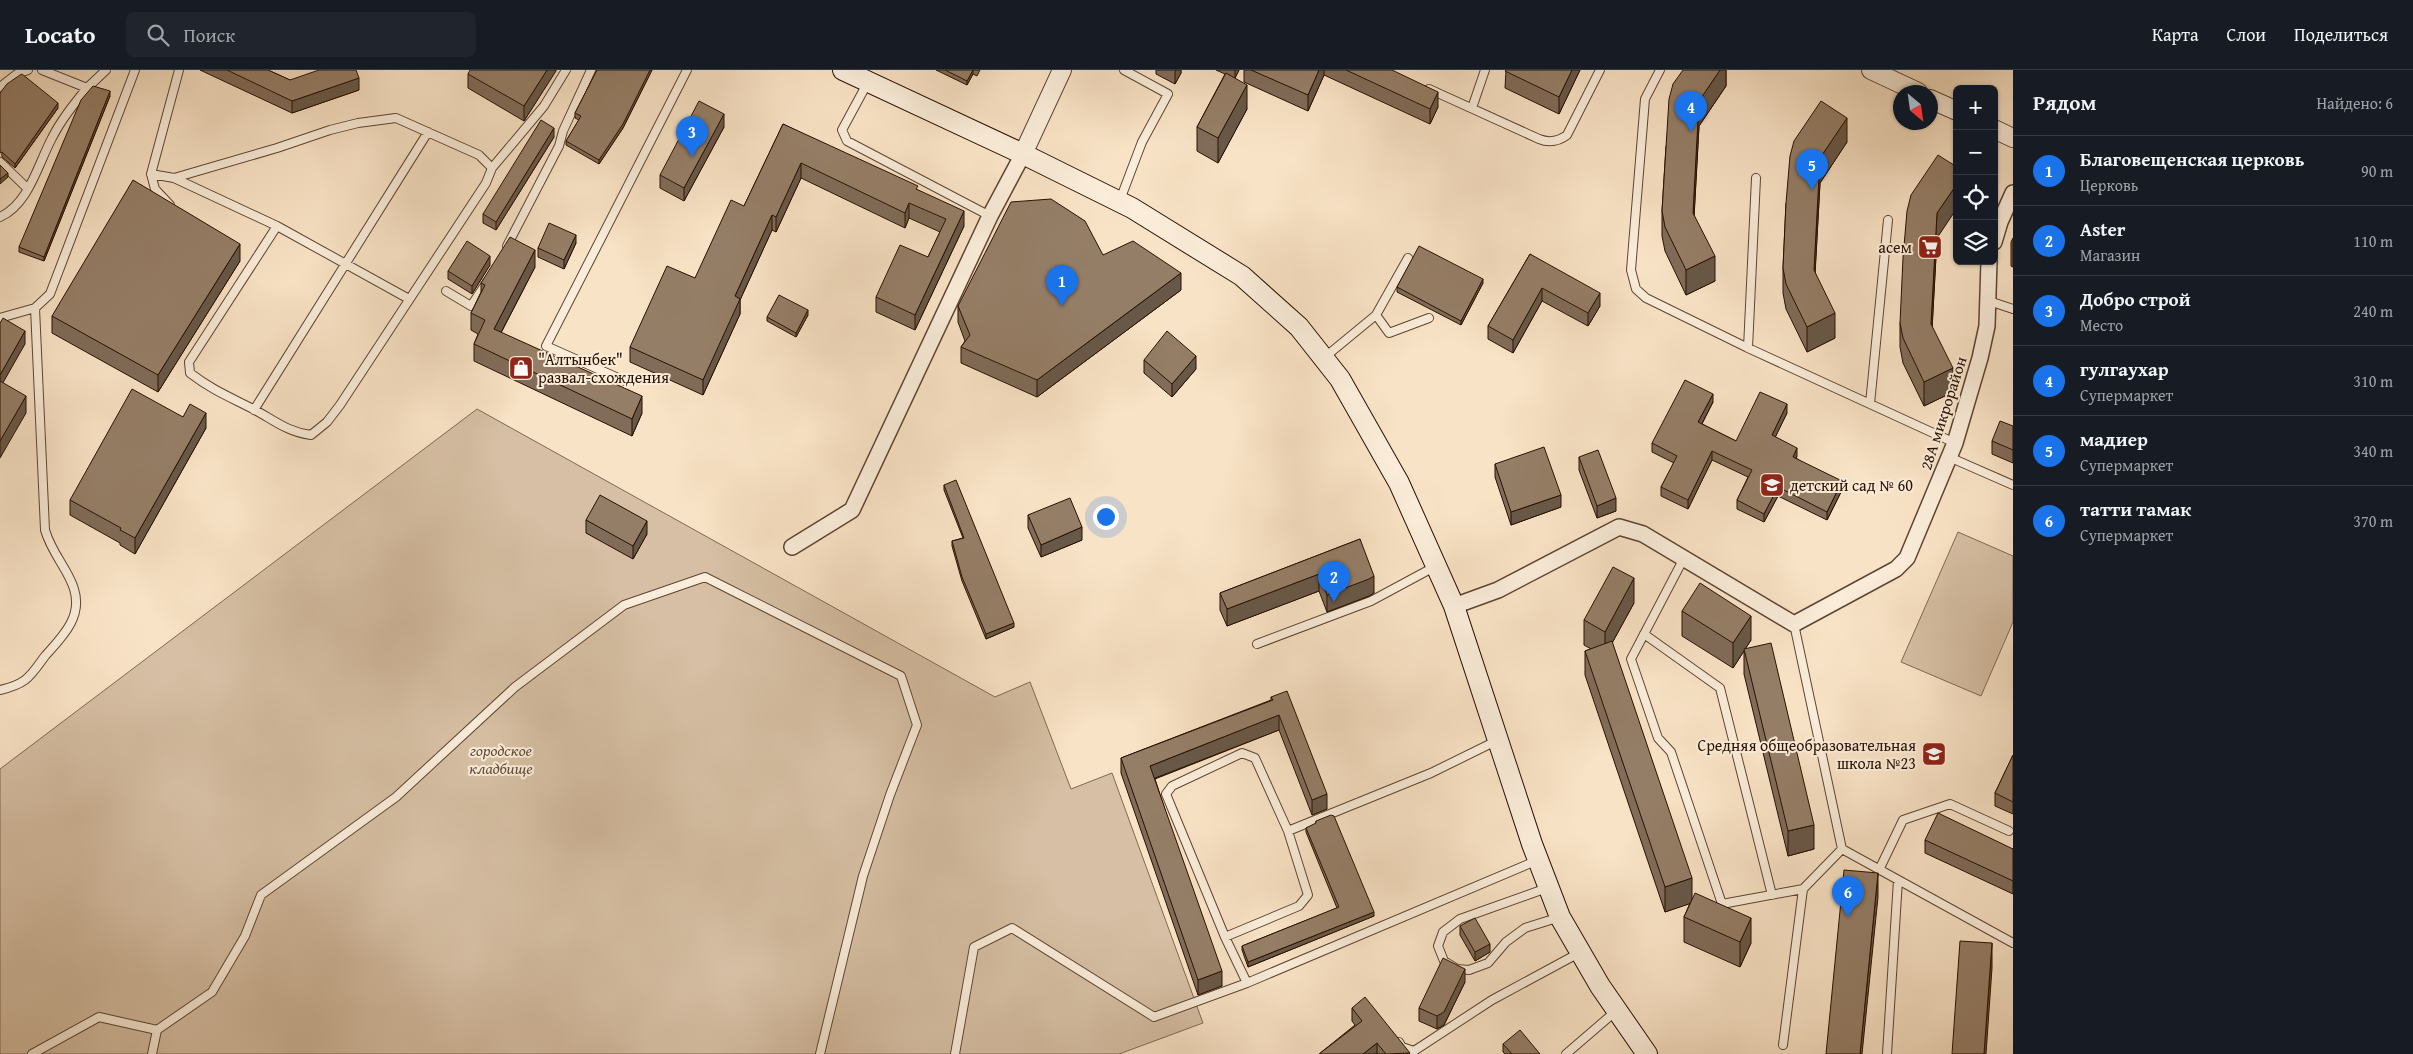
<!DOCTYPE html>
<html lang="ru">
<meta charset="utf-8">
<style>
:root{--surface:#171b24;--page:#20242c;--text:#f1f3f6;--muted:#9ea1a6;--line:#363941;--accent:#1a73e8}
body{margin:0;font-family:"Gentium Book Plus",serif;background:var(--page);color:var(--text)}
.controls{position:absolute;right:15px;top:15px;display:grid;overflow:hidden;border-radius:8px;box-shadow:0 1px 4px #0004}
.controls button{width:45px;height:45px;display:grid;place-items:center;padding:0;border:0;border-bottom:1px solid var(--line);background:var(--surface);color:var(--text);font:25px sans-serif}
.compass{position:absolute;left:1893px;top:15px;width:45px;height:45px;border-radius:50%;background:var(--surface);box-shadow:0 1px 4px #0004;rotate:151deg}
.you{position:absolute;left:1105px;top:446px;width:18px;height:18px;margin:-12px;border:4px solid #fff;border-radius:50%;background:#1a73e8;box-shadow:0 0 0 8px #1a73e833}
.badge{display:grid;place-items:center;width:32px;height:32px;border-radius:50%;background:var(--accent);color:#fff;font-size:16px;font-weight:700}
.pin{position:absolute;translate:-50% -41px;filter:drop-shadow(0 1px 2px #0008)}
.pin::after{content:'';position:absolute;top:26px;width:18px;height:15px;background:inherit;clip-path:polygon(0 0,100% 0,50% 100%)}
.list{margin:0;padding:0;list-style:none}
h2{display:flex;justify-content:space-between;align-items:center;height:65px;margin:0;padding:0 20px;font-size:21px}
h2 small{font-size:16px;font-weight:400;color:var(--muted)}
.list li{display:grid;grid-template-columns:32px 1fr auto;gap:15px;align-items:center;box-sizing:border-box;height:70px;padding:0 20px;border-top:1px solid var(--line)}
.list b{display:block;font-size:19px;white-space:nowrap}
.list p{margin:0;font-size:16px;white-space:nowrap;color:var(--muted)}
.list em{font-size:16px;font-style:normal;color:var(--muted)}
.icon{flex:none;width:28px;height:28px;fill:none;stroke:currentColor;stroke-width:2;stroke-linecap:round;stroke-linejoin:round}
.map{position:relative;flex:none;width:2013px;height:984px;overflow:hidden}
header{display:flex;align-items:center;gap:30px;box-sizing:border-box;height:70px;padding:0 25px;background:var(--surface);border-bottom:1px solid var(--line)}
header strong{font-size:24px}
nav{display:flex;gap:28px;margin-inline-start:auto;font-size:18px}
.search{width:350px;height:45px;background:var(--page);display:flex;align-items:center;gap:12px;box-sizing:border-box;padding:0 18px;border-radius:8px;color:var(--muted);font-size:19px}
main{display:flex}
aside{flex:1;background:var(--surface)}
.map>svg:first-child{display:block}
.green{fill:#d6bfa4;stroke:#806852}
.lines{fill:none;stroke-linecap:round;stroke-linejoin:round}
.service-casing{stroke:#5d4532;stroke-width:10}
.minor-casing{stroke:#5d4532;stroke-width:18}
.tertiary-casing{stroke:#5d4532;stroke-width:20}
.secondary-casing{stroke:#291000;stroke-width:22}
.service{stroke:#fbedda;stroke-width:8}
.minor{stroke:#fbedda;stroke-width:15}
.tertiary{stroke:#fbedda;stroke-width:18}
.secondary{stroke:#fbedda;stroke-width:20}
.wall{fill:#806c59;stroke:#291000}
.shaded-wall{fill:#685848;stroke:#291000}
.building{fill:#957e67;stroke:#291000}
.labels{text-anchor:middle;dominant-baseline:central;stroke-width:4;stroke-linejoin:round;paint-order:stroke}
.poi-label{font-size:16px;fill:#291000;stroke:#fbedda;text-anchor:end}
.street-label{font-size:16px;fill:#291000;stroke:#fbedda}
.park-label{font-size:16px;font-style:italic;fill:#664d39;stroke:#fbedda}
</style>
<header>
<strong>Locato</strong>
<div class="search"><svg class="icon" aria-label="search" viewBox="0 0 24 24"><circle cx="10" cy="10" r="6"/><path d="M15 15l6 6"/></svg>Поиск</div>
<nav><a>Карта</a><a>Слои</a><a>Поделиться</a></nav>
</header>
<main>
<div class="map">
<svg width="2013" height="984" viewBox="0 0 2013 984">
<rect width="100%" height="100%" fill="#f9e3c6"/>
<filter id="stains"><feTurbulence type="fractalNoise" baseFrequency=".004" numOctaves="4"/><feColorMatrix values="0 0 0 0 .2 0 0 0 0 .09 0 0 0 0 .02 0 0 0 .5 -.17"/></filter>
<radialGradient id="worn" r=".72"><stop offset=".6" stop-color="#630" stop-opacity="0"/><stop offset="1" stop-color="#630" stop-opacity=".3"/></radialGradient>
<path class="green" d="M477,339L995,627L1030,612L1071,719L1112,703L1203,953L1119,984H0V699Z
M1958,462L2013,486V552L1981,626L1901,592Z"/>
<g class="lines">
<defs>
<path id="service" d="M1660,0L1645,29L1631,200L1636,219L1646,228L1748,278L1955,373
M868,12L842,60L847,71L990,146
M0,17L17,4L28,0
M87,18L106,0
M1429,19L1539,69C1549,73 1559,71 1567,65L1600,0
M1472,38L1485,0
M0,92L27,118
M492,98L544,36L566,0
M151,104L174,108L277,78L330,60L358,53L396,48L479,85L492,98L486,113L340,335L327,352L311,365C288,362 275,351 255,340C230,327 212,320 190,303L189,292L277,156
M174,108L277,156L409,229
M1120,130L1142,72L1168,24L1124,0
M170,135L155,119L151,104L179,0
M0,147C29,134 38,94 52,68C61,50 74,34 87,18L42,0
M507,176L559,76L563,61L591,0
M446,221L471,236L487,212
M1989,231L2013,239
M1376,245L1389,263L1429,248
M0,248L35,238L50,224L135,0
M1748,278L1756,108
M1325,287L1376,245L1408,188
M625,311L546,276L687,0
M1870,334L1888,150
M254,340L428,62
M1949,387L2013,415
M1684,488L1631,589L1658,668L1671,682L1722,834L1803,819L1842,779
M1794,554L1842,779L2013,873
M1644,564L1720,618L1772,825
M1257,574L1371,531L1436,496
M0,620C9,618 18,615 25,610C33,604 39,594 45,586C62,567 83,547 74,519C68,499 52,484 45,460L35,238
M1288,761L1431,703L1496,671
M1879,800L1903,750L1950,734L2009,761
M1547,818L1460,849L1443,862L1438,876L1444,891L1457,899L1469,900L1488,893L1506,872L1525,858L1560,847
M1225,867L1299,836L1308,825L1288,761L1255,688L1242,683L1172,716L1166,724L1225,867L1247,913L1538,790
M1399,972L1402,977L1414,981L1492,930L1579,883
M1783,975L1803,819
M32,984L99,947L157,960
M152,984L157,960L212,922L245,866L261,825L396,727L515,617L624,535L705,507L901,606L917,655L890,725L863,806L820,984
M955,984L974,877L1012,858L1154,947L1247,913
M1566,984L1616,941
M1887,984L1898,810"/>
<path id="minor" d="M1994,172L2000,152L2013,123
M792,477L852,440L990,146L1023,84
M1454,536L1498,520L1619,457L1643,464L1794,554L1896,499L1907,488L1955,373L1980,288L1987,256L1989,191"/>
<path id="tertiary" d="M1871,0L1918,22
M1930,29L1957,41
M1994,59L2013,68
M1023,84L1062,0"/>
<path id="secondary" d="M843,0L1023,84L1132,138L1242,206L1299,257L1340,309L1399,413L1454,536L1532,774L1560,847L1600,916L1647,984"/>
</defs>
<use href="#service" class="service-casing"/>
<use href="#minor" class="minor-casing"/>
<use href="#tertiary" class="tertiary-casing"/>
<use href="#secondary" class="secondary-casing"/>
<use href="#service" class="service"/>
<use href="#minor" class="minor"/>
<use href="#tertiary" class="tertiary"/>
<use href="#secondary" class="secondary"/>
</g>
<path class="wall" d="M200,0H268L290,10L359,20L292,43Z
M556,0L524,51L468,18V4Z
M597,0H652L623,58L599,94L566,75V71L579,50L575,48V43Z
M936,0H980L977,6L973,4L967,15Z
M1156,0H1181V3L1175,14L1156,4Z
M1216,0H1239L1235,8L1247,39L1218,93L1197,81V57L1225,4Z
M1244,0H1392L1438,37L1430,54L1324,5L1308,41L1244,12Z
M1506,0H1580L1559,44L1505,18Z
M1726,0V16L1699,56L1694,145L1715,211L1686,225L1665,181L1662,166V141L1666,76Z
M0,23L58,38L15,98L2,87Z
M110,26L44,191L19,182V177Z
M783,54L918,120L964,156L915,260L876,242V227L928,187L940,162L909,148L905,158L801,108L776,162L772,160L740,230V244L703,325L630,292V277L695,208L744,136Z
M724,57L684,131L660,118V105Z
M554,67L496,160L483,153V144Z
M1847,72L1820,113L1815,202L1835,268L1807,282L1786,239L1783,223V198L1786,133Z
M1937,168L1932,257L1953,322L1924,336L1903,293L1900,277V253Z
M2013,168V197L2011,196V172Z
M576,173L564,199L538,187V178Z
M1530,184L1600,236L1588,256L1542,231L1513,283L1488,269V256Z
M1103,185L1181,220L1037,327L961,293V277L965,271L958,252V236Z
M240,191L158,322L52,263V246Z
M490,195L472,224L448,209V201Z
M535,197L501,263L642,343L632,366L474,291V274L478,264L471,260V243L481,222V213Z
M1483,213L1461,255L1397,222V217Z
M808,245L796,267L767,251V247Z
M1144,290L1196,299L1172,327L1144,303Z
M1713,332L1702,354L1736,371L1787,343L1775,367L1797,386L1796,388L1842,420L1827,450L1778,426L1764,452L1737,439V430L1748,407L1712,390L1688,439L1661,426V417L1674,393L1652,382V373Z
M183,347L206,358L135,484L120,475V473L70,445V430Z
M2013,356V393L1992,384V371Z
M1579,387L1616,441L1597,448L1579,400Z
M1495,394L1561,437L1511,455L1495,407Z
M944,415L1014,557L986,569L962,511L952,476V471L963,468L944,420Z
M1028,445L1082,470L1041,487L1028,458Z
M586,450L647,464L633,489L586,463Z
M1360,469L1374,523L1369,526L1327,542L1319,521L1227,556L1220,540V523Z
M1634,533L1612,573L1692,830L1751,873L1740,897L1684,872V847L1690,833L1665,842L1585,605V581L1591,579L1584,575V550Z
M1682,541L1751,570L1745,579L1814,779L1788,786L1744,604V581L1733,598L1682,566Z
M1271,627L1327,739L1312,745L1279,660L1155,709L1222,916L1198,925L1121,703V688L1271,630Z
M2013,685V744L1995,736V723Z
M1316,751L1374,846L1248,897L1242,880V876L1337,838L1306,762V758L1316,754Z
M1925,770L2013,779V824L1925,783Z
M1460,856L1490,882L1475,891L1460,865Z
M1465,912L1444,955L1437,959L1419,951V938Z
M1352,938L1410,984H1319L1355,955L1352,951Z
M1503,974L1540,984H1505L1503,982Z"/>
<path class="shaded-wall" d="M547,0H556V1L524,51V36Z
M650,0H652L623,58L599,94V90Z
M973,0V4L967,15V11Z
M1176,0H1181V3L1175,14V2Z
M1235,0H1239L1235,8Z
M1319,0H1324V5L1308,41V25Z
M1572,0H1580L1559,44V27Z
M1720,0H1726V16L1699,56L1693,167V143L1699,31Z
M359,8V20L292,43V31Z
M1247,15V39L1218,93V68Z
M110,21V26L44,191V187Z
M1438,22V37L1430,54V39Z
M58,33V38L15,98V94Z
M724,44V57L684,131V118Z
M1847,48V72L1820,113L1814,224V200L1820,88Z
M554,58V67L496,160V152Z
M801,93V108L776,162V147Z
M8,103V107L0,114V109Z
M1957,114V138L1937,168L1931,279V254L1937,143Z
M909,133V148L905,158V143Z
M964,141V156L915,260V245Z
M772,145V160L740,230V244L703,325V310L735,226Z
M576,165V173L564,199V190Z
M240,174V191L158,322V305Z
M535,180V197L494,276V259Z
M490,186V195L472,224V216Z
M1715,186V211L1686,225V200Z
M1181,203V220L1037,327V310Z
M1483,209V213L1461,255V251Z
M1542,218V231L1513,283V270Z
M1600,223V236L1588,256V243Z
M808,240V245L796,267V263Z
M1835,243V268L1807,282V257Z
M25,261V274L0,318V305Z
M1196,286V299L1172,327V314Z
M1953,298V322L1924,336V312Z
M1713,324V332L1698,361V352Z
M26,326V343L0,388V371Z
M642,326V343L632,366V349Z
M1787,334V343L1772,374V365Z
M206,343V358L135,484V468Z
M1797,378V386L1793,395V387Z
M1712,381V390L1688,439V430Z
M1842,411V420L1827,450V442Z
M1778,417V426L1764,452V444Z
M1561,425V437L1511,455V442Z
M1616,428V441L1597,448V436Z
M647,451V464L633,489V476Z
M1082,457V470L1041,487V475Z
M1319,504V521L1227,556V539Z
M1374,506V523L1369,526L1327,542V525Z
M1634,508V533L1605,586V562Z
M1751,546V570L1733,598V573Z
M1014,553V557L986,569V564Z
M1279,645V660L1150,710V696Z
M1327,724V739L1312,745V730Z
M1814,755V779L1788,786V761Z
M1878,803V827L1862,984H1860Z
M1692,808V833L1665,842V817Z
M1374,842V846L1248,897V892Z
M1751,848V873L1740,897V872Z
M1992,873V898L1986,984H1984Z
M1490,874V882L1475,891V882Z
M1465,899V912L1444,955L1437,959V946Z
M1222,901V916L1198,925V910Z
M1377,973V984H1363Z"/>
<path class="building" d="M227,0H268L290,10L319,0H356L359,8L292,31Z
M470,0H547L524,36L468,4Z
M597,0H650L623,54L599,90L566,71L581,46L575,43Z
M945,0H973L967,11Z
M1251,0H1319L1308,25Z
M1346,0H1392L1438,22L1430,39Z
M1506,0H1572L1559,27L1505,1Z
M1683,0H1720L1699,31L1693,143L1715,186L1686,200L1665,157L1662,141L1669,29L1673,14Z
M1226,3L1247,15L1218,68L1197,57Z
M22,4L58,33L15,94L2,82L0,83V23L7,14L20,5Z
M93,16L110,21L44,187L19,177L81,30Z
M699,31L724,44L684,118L660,105Z
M1821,31L1847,48L1820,88L1814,200L1835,243L1807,257L1786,214L1783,198L1786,133L1790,86L1794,71Z
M541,50L554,58L496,152L483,144Z
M783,54L918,116L916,119L964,141L915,245L876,227L900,175L928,187L946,149L909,133L905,143L801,93L776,147L772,145L735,226L740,229L703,310L630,277L667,196L695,208L731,130L744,136Z
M1938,85L1957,97V114L1937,143L1931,254L1953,298L1924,312L1903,268L1900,253L1903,188L1907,141L1911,125Z
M0,95L8,103L0,109Z
M133,110L240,174L158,305L52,246Z
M1051,129L1085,151L1103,185L1133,171L1181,203L1037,310L961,277L970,265L958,236L1011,132Z
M549,153L576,165L564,190L538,178Z
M510,167L535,180L494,259L642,326L632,349L474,274L485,250L471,243L485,215L481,213Z
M467,171L490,186L472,216L448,201Z
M1419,176L1483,209L1461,251L1397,217Z
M1530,184L1600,223L1588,243L1542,218L1513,270L1488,256Z
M779,225L808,240L796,263L767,247Z
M3,248L25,261L0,305V253Z
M1167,261L1196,286L1172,314L1144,290Z
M1685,310L1713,324L1698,352L1736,371L1760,322L1787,334L1772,365L1797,378L1793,387L1842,411L1827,442L1778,417L1764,444L1737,430L1752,400L1712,381L1688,430L1661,417L1677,386L1652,373Z
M0,311L26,326L0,371Z
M132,319L183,347L190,334L206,343L135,468L120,460L121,458L70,430Z
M2000,351L2013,356V380L1992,371Z
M1544,377L1561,425L1511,442L1495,394Z
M1598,380L1616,428L1597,436L1579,387Z
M956,410L1014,553L986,564L962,507L952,471L964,468L944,415Z
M600,425L647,451L633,476L586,450Z
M1070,428L1082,457L1041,475L1028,445Z
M1360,469L1374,506L1369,509L1327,525L1319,504L1227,539L1220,523Z
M1613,497L1634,508L1605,562L1584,550Z
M1700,513L1751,546L1733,573L1682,541Z
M1612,571L1692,808L1665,817L1585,581Z
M1771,573L1814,755L1788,761L1744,579Z
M1287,621L1327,724L1312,730L1279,645L1150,696L1222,901L1198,910L1121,688L1273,630L1271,627Z
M2013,685V732L1995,723Z
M1938,743L2013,779V811L1925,770Z
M1331,745L1334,746L1374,842L1248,892L1242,876L1339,837L1306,758L1316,753V751Z
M1844,800L1878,803L1860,984H1826Z
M1695,823L1751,848L1740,872L1684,847Z
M1475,848L1490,874L1475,882L1460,856Z
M1960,871L1992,873L1984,984H1952Z
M1443,888L1465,899L1444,942L1437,946L1419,938Z
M1365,927L1410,983L1386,984L1377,973L1363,984H1319L1362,951L1352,938Z
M1520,960L1540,984H1512L1503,974Z"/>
<defs>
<symbol id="supermarket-square" viewBox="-11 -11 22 22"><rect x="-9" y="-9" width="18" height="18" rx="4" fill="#8f2418" stroke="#fbedda"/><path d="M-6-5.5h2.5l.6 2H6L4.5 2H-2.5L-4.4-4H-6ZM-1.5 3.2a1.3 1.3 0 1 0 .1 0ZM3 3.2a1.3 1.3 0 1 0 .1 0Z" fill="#fff"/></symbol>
<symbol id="shop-square" viewBox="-11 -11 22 22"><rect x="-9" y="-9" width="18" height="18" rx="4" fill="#8f2418" stroke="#fbedda"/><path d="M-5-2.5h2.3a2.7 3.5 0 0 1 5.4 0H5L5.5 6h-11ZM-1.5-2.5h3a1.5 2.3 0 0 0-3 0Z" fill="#fff"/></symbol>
<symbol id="school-square" viewBox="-11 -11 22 22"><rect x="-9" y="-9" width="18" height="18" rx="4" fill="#8f2418" stroke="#fbedda"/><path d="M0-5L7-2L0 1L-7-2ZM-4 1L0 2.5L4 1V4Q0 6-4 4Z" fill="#fff"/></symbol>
</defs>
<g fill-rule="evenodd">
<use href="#supermarket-square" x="1916" y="163" width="28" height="28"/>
<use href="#shop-square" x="507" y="284" width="28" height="28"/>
<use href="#school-square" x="1758" y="401" width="28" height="28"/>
<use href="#school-square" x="1920" y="670" width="28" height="28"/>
</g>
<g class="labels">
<g class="poi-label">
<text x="1912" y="177">асем</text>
<text x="538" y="289" text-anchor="start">"Алтынбек"<tspan x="538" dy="18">развал-схождения</tspan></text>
<text x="1790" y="415" text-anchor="start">детский сад № 60</text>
<text x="1916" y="675">Средняя общеобразовательная<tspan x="1916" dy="18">школа №23</tspan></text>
</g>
<g class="street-label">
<text transform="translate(1943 343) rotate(-72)">28А микрорайон</text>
</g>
<g class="park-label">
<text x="501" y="680">городское<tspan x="501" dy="18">кладбище</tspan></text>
</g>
</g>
<rect width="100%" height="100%" filter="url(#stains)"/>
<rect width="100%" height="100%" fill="url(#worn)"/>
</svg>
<div class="controls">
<button>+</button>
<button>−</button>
<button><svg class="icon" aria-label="locate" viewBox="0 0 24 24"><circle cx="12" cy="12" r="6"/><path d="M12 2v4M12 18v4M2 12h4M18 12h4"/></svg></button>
<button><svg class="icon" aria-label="layers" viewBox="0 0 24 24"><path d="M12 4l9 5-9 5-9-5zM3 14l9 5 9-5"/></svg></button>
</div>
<svg class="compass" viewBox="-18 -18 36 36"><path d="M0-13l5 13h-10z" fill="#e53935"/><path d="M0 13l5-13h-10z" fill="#9ea1a6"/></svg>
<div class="you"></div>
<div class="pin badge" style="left:1062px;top:236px">1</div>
<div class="pin badge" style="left:1334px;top:532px">2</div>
<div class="pin badge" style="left:692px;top:87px">3</div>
<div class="pin badge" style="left:1691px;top:62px">4</div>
<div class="pin badge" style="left:1812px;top:120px">5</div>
<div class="pin badge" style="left:1848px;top:847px">6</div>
</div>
<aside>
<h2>Рядом<small>Найдено: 6</small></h2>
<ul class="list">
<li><span class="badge">1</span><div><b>Благовещенская церковь</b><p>Церковь</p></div><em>90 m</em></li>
<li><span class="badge">2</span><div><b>Aster</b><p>Магазин</p></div><em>110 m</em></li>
<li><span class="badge">3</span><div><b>Добро строй</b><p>Место</p></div><em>240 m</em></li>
<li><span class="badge">4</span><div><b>гулгаухар</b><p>Супермаркет</p></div><em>310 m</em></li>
<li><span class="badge">5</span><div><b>мадиер</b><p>Супермаркет</p></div><em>340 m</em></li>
<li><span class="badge">6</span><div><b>татти тамак</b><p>Супермаркет</p></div><em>370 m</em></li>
</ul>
</aside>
</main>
